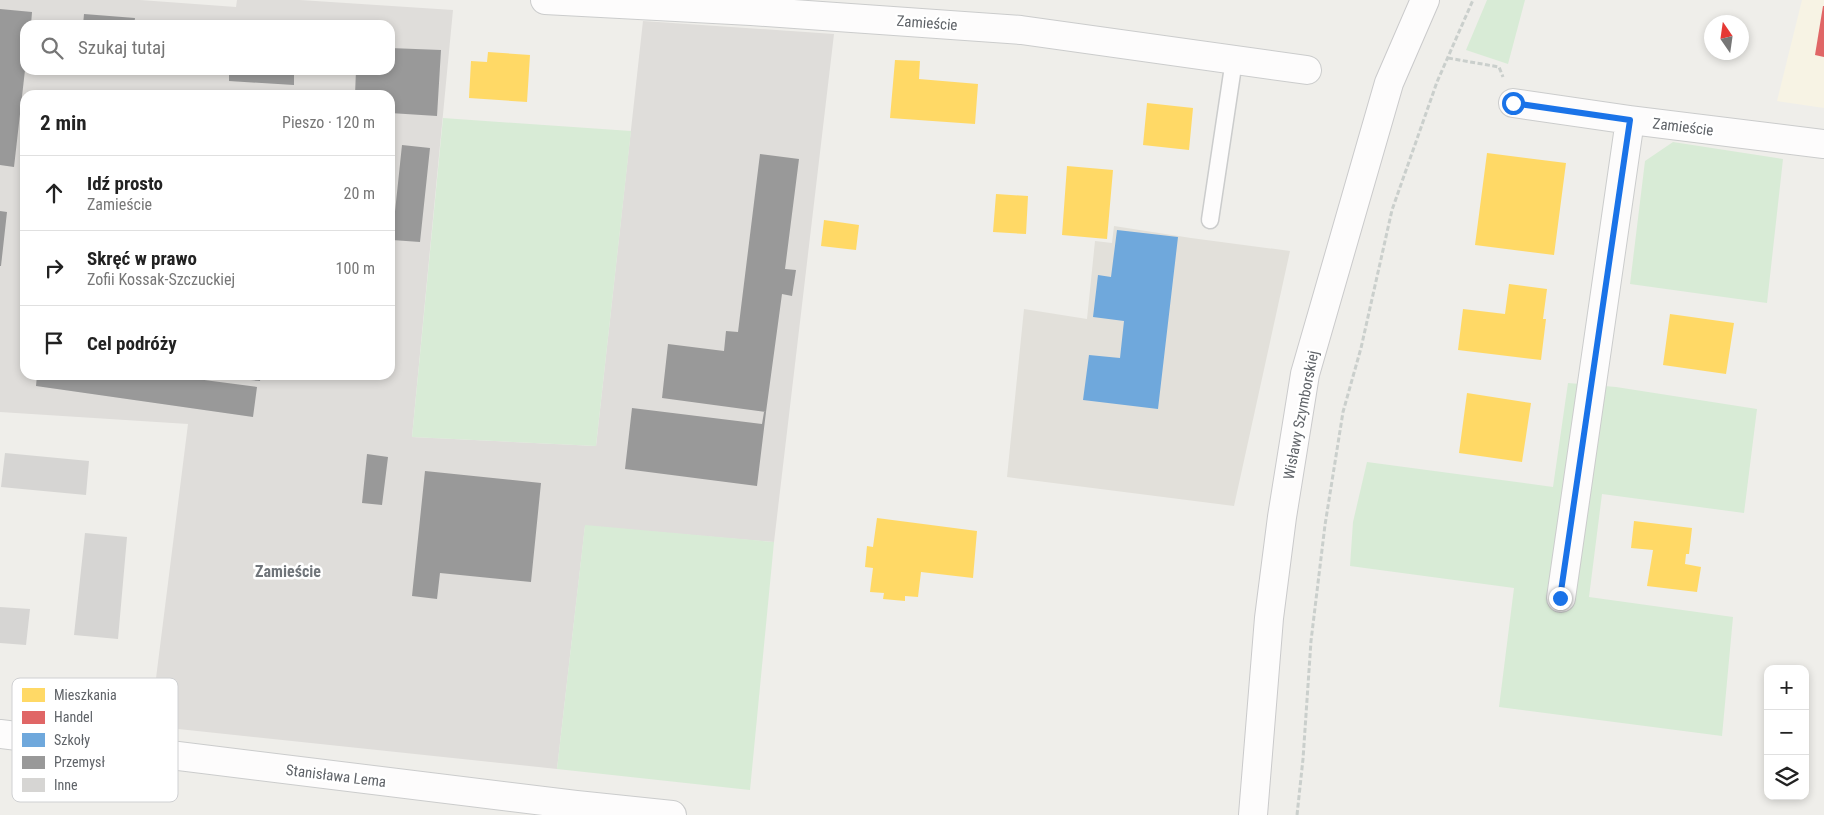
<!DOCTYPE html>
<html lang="pl">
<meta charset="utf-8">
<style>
:root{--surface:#fff;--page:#f6f6f6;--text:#222;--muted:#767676;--line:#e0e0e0}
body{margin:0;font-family:"Roboto Condensed",sans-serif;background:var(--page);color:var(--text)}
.controls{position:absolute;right:15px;bottom:15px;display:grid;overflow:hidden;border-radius:10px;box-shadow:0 2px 8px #0003}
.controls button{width:45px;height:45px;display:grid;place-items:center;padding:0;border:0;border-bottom:1px solid var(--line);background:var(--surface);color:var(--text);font:25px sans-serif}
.compass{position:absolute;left:1704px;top:15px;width:45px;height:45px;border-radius:50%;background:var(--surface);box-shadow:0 2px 8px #0003;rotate:347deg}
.stop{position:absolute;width:15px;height:15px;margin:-11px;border:4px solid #1a73e8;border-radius:50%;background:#fff}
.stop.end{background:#1a73e8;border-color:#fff;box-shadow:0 1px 5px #0008}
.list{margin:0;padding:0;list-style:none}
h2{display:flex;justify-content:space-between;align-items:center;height:65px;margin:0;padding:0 20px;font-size:21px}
h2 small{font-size:16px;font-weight:400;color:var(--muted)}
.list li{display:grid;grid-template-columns:32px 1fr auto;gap:15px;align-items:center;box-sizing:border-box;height:75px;padding:0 20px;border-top:1px solid var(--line)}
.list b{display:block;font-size:19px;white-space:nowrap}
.list p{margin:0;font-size:16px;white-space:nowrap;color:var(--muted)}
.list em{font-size:16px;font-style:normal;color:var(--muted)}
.icon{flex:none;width:28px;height:28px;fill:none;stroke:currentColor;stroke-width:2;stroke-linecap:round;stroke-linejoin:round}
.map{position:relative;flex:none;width:1824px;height:815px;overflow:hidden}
.search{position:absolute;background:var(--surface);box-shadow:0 2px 8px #0003;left:20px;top:20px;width:375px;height:55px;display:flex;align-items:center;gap:12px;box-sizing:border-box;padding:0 18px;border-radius:15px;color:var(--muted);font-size:19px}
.panel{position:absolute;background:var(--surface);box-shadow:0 2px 8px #0003;left:20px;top:90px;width:375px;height:290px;border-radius:15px}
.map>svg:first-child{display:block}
.commercial{fill:#f7f3e4}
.industrial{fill:#dfddda;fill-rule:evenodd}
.education{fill:#e2e0da}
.green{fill:#d8ebd6}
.homes{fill:#ffd966}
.shops{fill:#e06666}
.schools{fill:#6fa8dc}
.industry{fill:#999}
.building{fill:#d6d5d3}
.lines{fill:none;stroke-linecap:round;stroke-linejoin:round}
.service-casing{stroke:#cbcccc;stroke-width:19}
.minor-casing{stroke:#cbcccc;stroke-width:30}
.secondary-casing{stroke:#cacacb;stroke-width:30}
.path{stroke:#cacfcc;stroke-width:3;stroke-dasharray:5 2.5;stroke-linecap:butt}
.service{stroke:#fdfcfc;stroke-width:16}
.minor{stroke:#fdfcfc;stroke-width:28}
.secondary{stroke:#fdfcfc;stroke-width:28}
.route{stroke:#1a73e8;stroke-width:6}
.labels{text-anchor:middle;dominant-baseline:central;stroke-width:5;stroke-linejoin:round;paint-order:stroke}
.street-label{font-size:15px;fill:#5f6368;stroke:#fff}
.neighbourhood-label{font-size:16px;font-weight:bold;fill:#70757a;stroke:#fff}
.key{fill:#fff;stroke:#cfd0d2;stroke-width:1}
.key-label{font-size:14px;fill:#5f6368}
</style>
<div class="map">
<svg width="1824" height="815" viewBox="0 0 1824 815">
<rect width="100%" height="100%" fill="#efeeea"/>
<path class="commercial" d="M1802,0H1824V108L1777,101Z"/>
<path class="industrial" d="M0,0H140L236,7L237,0H300L453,10L412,437L596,446L643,21L834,34L774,542L585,526L557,769L150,726L188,424L0,412ZM25,25H390V70H25ZM25,95H390V375H25Z"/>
<path class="education" d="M1114,226L1191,238L1290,251L1234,506L1007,477L1024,309L1087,319L1095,241L1112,243Z"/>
<path class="green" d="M1487,0H1525L1508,64L1466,50Z
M443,118L631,131L596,446L412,437Z
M1673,142L1783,159L1767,303L1630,284L1645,161Z
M1568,383L1616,387L1757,409L1744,513L1602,494L1589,597L1733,617L1722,736L1499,707L1514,588L1350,566L1353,522L1367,462L1553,487Z
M585,525L774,542L750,790L557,769Z"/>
<path class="homes" d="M488,52L530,55L527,102L469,98L471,61L487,62Z
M895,60L920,61L919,79L978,84L975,124L890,118Z
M1147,103L1193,108L1189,150L1143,145Z
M1487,153L1566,163L1554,255L1475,245Z
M1067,166L1113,170L1107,239L1062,235Z
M996,194L1028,196L1026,234L993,232Z
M824,220L859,225L856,250L821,246Z
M1509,284L1547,289L1543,319H1546L1541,360L1458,350L1463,309L1505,314Z
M1670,314L1734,323L1726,374L1663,365Z
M1467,393L1531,403L1522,462L1459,453Z
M877,518L977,531L973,578L921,572L918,597L905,596V601L883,599L884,593L870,592L873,568L865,567L867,546L873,547Z
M1634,521L1692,528L1689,554H1686L1685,564L1701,567L1697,592L1647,586L1653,550L1631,548Z"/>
<path class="shops" d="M1823,6H1824V57L1815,55Z"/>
<path class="schools" d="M1117,230L1178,237L1158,409L1083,400L1089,355L1120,358L1124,321L1093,317L1098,275L1111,277Z"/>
<path class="industry" d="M0,9L32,12L31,25H25V70L14,167L0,165Z
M84,14L135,18L134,25H83Z
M390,48L441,50L437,116L390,113V95H355L356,70H390Z
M229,70H294V85L229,81Z
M402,145L430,148L420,242L392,240Z
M760,154L799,159L785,269L796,270L792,296L782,294L766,412L662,398L668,344L724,351L726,331L738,332Z
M0,211L7,212L1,266H0Z
M37,375H166L257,387L253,417L36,386Z
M210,375H261L260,381L210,376Z
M632,408L762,424L764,412H766L757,486L625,469Z
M367,454L388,457L382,505L362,503Z
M425,471L541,483L531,582L440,573L437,599L412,596Z"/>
<path class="building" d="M5,453L89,461L86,495L1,487Z
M85,533L127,537L118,639L74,635Z
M0,607L30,609L26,645L0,643Z"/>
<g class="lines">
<defs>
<path id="service" d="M1210,220L1234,60"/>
<path id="minor" d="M545,0L751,11L1021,30L1307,70
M1513,103L1630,120L1824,144
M1561,598L1630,120
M0,734L576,805L672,815"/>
<path id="secondary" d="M1253,815L1269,618L1282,517L1305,374L1389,83L1425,0"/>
</defs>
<use href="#service" class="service-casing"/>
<use href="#minor" class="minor-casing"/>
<use href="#secondary" class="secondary-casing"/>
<path class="path" d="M1448,58L1499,67L1503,77
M1297,815L1303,759L1311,641L1325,525L1343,412L1361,348L1392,210L1437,82L1473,0"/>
<use href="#service" class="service"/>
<use href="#minor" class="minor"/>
<use href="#secondary" class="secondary"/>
</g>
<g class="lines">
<path class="route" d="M1513,103L1630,120L1560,598"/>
</g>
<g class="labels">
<g class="street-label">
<text transform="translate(927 23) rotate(4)">Zamieście</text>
<text transform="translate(1683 127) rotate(7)">Zamieście</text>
<text transform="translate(1301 415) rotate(-79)">Wisławy Szymborskiej</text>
<text transform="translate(336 776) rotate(7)">Stanisława Lema</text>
</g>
<g class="neighbourhood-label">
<text x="288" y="571">Zamieście</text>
</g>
</g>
<rect x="12" y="678" width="166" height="124" rx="8" class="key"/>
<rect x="22" y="688" width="23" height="14" fill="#ffd966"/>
<rect x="22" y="711" width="23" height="13" fill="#e06666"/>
<rect x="22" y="733" width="23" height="14" fill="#6fa8dc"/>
<rect x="22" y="756" width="23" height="13" fill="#999"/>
<rect x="22" y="778" width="23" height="14" fill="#d6d5d3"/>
<g class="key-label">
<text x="54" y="700">Mieszkania</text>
<text x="54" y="722">Handel</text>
<text x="54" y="745">Szkoły</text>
<text x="54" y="767">Przemysł</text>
<text x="54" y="790">Inne</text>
</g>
</svg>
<div class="controls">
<button>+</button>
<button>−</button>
<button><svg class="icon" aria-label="layers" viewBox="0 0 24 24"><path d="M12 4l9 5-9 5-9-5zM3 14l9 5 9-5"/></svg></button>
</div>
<svg class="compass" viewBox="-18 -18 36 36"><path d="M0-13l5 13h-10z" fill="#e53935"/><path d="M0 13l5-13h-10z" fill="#767676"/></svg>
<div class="stop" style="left:1513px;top:103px"></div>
<div class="stop end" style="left:1560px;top:598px"></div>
<div class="search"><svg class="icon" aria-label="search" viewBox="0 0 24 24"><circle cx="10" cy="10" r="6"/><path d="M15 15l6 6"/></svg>Szukaj tutaj</div>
<section class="panel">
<h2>2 min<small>Pieszo · 120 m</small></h2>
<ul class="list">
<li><svg class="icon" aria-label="ahead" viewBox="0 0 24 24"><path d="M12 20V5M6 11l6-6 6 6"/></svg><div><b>Idź prosto</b><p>Zamieście</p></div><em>20 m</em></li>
<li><svg class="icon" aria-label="right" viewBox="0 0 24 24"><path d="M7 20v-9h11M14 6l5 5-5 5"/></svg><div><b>Skręć w prawo</b><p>Zofii Kossak-Szczuckiej</p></div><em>100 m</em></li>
<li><svg class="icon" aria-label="arrive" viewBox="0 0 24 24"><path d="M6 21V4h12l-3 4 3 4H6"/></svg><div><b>Cel podróży</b></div></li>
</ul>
</section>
</div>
